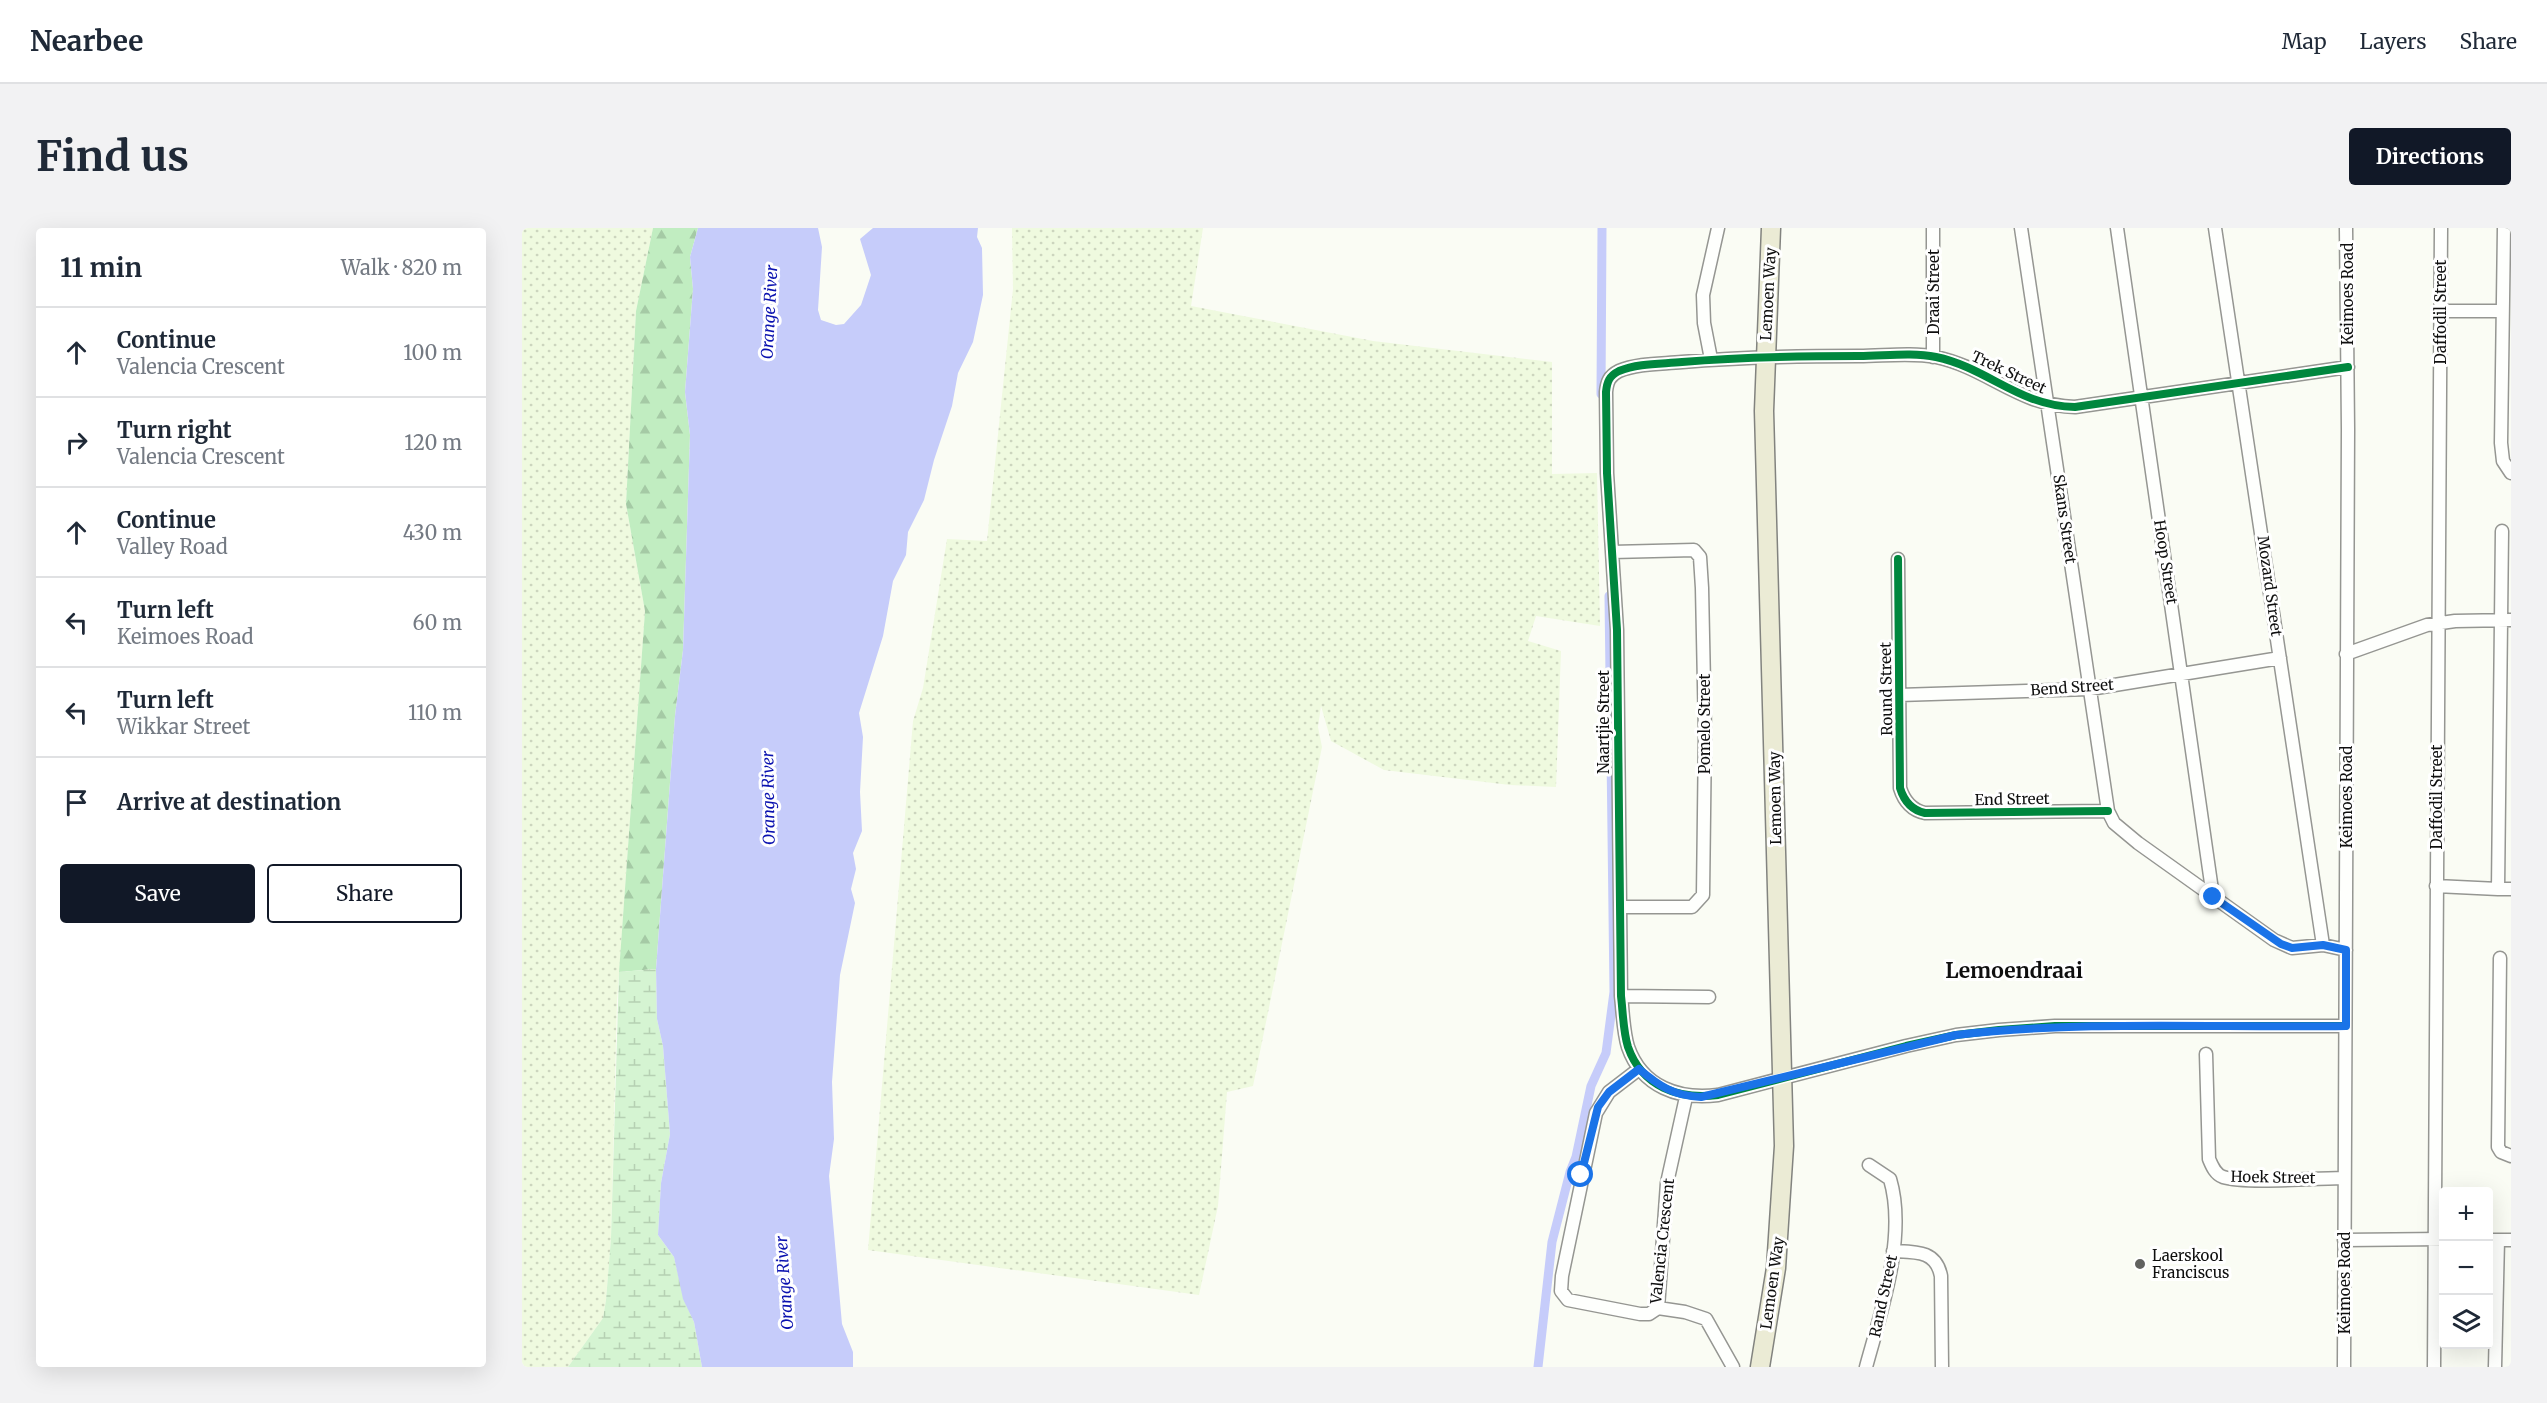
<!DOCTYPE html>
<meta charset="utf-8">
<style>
:root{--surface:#fff;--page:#f2f2f3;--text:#1f2937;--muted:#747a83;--line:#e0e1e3;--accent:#111827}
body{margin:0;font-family:Merriweather,serif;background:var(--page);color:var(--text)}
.controls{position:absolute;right:18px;bottom:18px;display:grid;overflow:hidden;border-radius:6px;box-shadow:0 6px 24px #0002}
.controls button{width:54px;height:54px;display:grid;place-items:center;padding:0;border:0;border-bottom:2px solid var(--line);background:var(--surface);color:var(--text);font:30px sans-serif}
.stop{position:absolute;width:18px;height:18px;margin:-14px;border:4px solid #1a73e8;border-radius:50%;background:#fff}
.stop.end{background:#1a73e8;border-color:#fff;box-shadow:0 2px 6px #0008}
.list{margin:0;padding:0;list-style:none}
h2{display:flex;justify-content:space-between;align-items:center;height:78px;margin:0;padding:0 24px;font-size:26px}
h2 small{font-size:20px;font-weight:400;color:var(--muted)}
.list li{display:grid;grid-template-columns:39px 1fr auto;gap:18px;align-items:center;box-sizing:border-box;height:90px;padding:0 24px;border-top:2px solid var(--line)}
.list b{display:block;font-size:22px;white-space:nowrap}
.list p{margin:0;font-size:20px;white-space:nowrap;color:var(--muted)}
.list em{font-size:20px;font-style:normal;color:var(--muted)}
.actions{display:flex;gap:12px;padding:18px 24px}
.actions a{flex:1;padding:14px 0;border:2px solid var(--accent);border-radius:6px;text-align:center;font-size:21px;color:var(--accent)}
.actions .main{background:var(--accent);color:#fff}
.icon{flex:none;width:33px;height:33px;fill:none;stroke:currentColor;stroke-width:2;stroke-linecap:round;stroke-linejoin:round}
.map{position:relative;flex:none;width:1989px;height:1139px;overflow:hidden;border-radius:6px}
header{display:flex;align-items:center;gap:36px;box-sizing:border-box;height:84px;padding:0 30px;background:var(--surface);border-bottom:2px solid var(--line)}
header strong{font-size:28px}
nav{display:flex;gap:33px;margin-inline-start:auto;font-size:21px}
.intro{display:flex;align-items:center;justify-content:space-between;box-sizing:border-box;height:144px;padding:0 36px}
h1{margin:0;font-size:42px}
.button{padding:15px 27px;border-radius:6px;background:var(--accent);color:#fff;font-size:21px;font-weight:700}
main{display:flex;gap:36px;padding:0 36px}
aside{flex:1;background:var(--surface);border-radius:6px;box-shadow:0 6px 24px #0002}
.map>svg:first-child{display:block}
.farmland{fill:url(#farmland-dots)}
.forest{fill:url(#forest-firs)}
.wetland{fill:url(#wetland-marsh)}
.water{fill:#c6ccfa}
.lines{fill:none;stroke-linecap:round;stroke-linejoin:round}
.canal{stroke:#c6ccfa;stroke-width:9}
.minor-casing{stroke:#959692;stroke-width:15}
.highway-casing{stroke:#82837f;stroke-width:21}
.minor{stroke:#fefffd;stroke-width:12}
.highway{stroke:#ebebd5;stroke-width:18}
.cycleway-casing{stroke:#fff;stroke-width:11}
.cycleway{stroke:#00873e;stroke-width:8}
.route{stroke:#1a73e8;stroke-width:8}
.poi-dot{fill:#61625f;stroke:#fff;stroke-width:2}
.labels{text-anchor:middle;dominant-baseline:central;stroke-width:6;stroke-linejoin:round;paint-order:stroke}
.street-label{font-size:15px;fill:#0f0f0f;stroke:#fff}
.poi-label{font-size:15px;fill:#0f0f0f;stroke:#fff;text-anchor:start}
.water-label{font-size:16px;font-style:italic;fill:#0a11af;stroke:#fff}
.district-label{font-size:21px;font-weight:bold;fill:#0f0f0f;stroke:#fff}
</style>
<header>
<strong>Nearbee</strong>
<nav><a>Map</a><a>Layers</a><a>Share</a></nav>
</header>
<div class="intro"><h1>Find us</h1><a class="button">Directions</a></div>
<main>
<aside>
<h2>11 min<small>Walk · 820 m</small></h2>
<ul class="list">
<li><svg class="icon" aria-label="ahead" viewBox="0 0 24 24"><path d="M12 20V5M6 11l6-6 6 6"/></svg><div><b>Continue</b><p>Valencia Crescent</p></div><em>100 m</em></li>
<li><svg class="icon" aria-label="right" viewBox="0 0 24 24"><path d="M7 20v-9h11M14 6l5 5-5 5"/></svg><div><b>Turn right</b><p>Valencia Crescent</p></div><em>120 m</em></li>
<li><svg class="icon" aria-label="ahead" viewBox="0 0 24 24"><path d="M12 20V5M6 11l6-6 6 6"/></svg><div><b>Continue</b><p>Valley Road</p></div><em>430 m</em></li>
<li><svg class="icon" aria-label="left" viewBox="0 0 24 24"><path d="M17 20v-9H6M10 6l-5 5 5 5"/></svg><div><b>Turn left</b><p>Keimoes Road</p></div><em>60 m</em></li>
<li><svg class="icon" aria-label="left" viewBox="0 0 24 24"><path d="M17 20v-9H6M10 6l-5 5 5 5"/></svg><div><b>Turn left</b><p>Wikkar Street</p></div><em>110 m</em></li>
<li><svg class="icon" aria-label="arrive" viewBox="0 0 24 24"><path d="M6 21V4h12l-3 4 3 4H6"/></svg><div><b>Arrive at destination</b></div></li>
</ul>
<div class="actions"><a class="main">Save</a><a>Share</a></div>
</aside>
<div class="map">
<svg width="1989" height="1139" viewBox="0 0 1989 1139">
<defs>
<pattern id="farmland-dots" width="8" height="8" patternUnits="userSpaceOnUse" patternTransform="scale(1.5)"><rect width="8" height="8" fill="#effadf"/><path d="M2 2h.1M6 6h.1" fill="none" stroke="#ccd5be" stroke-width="1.8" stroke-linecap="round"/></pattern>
<pattern id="forest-firs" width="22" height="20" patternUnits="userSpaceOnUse" patternTransform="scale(1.5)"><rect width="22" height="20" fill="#c1edc1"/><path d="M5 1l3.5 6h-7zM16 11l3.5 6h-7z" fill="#a5caa5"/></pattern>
<pattern id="wetland-marsh" width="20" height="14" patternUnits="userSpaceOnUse" patternTransform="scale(1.5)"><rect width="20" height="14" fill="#d5f4d2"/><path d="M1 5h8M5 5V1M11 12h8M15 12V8" fill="none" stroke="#b6d0b3"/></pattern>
</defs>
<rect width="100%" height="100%" fill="#fafcf4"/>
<path class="farmland" d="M0,0H131L114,83L104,276L123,383L95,773L89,1010L84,1072L81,1090L46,1139H0Z
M490,0H681L669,78L851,113L1030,134V246L1075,245L1078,398L1014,388L1006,413L1039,423L1034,559L988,557L862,542L809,513L799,478L796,499L800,519L731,858L705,864L696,978L677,1067L346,1022L391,493L401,460L425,311L465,313L491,61Z"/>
<path class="forest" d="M131,0H176L168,29L171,61L163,164L168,207L161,422L153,488L134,741L97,744L123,383L104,276L114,83Z"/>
<path class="wetland" d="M134,741L135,791L141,818L148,906L139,955L136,1007L152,1029L162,1071L172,1094L180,1139H46L81,1090L84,1072L89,1010L97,744Z"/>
<path class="water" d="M176,0H296L300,19L296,82L299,92L314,97L322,96L339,77L349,47L338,11L351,0H456L455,9L460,20L461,67L451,114L436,145L430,178L412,232L402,272L386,304L384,327L371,353L361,408L337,485L341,509L338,564L340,603L331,625L334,641L329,661L333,675L318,747L310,854L312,911L307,948L320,1096L331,1124V1139H180L172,1094L161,1071L152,1029L136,1007L139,955L148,906L141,818L135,791L134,741L153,488L161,422L168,207L163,164L171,61L168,29Z"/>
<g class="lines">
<path class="canal" d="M1079,166L1080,0
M1016,1139L1030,1014L1048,944L1054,929L1069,858L1084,825L1092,764L1087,368"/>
<defs>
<path id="minor" d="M1411,0V129
M1499,0L1586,583L1592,595L1616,615L1752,712L1770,720L1801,717L1824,722
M1595,0L1691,669
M1693,0L1801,717
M1982,0L1979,215L1981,233L1989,245
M1918,83H1980
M1189,131L1182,95L1181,67L1196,0
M1980,303L1976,661H1989
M1090,324L1172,322L1178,329L1180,360L1183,505L1181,667L1170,679H1098
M1376,331L1378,560C1382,573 1389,582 1403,585L1586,583
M1824,426L1905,397L1933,393L1989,392
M1377,467L1568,461L1758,430
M1914,658L1976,661
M1978,730L1976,919L1979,924L1989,928
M1099,768L1187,769
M1823,798H1533L1477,802L1434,807L1384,818L1196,867C1157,872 1120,859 1106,819C1101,803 1101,784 1099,768L1095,402L1085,245L1084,164C1085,154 1087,148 1097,143C1116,135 1140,136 1160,134C1219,129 1278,128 1337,128C1362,128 1390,124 1414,129C1466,140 1497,178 1553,179L1826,139
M1684,826L1687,931C1690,938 1693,946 1701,949C1724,956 1794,950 1822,950
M1117,841L1087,864L1074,885L1040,1048L1039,1063L1046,1072L1118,1086H1127L1136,1080L1145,955L1164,869
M1822,1012L1922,1011
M1966,1012H1989
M1371,1023C1393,1024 1414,1022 1419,1048L1420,1139
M1136,1080L1163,1084L1184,1091L1211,1139
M1344,1139C1359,1084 1385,1008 1368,951L1347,937
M1822,1139L1826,201L1824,0
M1912,1139L1919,0
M1973,1139L1976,1012"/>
<path id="highway" d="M1238,1139L1254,1040L1262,918L1242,183L1249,0"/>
</defs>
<use href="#minor" class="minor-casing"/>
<use href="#highway" class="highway-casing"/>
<use href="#minor" class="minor"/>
<use href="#highway" class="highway"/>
<defs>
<path id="cycleway" d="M1376,331L1378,560C1382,573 1389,582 1403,585L1586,583
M1823,798H1533L1477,802L1434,807L1384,818L1196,867C1157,872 1120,859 1106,819C1101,803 1101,784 1099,768L1095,402L1085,245L1084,164C1085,154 1087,148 1097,143C1116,135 1140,136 1160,134C1219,129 1278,128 1337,128C1362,128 1390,124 1414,129C1466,140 1497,178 1553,179L1826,139"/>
</defs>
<use href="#cycleway" class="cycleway-casing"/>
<use href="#cycleway" class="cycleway"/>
</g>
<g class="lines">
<path class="route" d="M1059,947L1076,879L1087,864L1117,841C1137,858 1152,868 1179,869L1434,807C1563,792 1694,800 1824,798V722L1801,717L1770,720L1759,716L1691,669"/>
</g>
<circle class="poi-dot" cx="1618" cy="1036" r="6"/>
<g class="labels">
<g class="street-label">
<text transform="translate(1411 64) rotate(-90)">Draai Street</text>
<text transform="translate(1246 66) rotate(-87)">Lemoen Way</text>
<text transform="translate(1825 66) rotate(-90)">Keimoes Road</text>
<text transform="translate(1918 84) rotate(-90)">Daffodil Street</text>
<text transform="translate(1487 144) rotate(25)">Trek Street</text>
<text transform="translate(1543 291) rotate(82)">Skans Street</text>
<text transform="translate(1644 334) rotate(81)">Hoop Street</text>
<text transform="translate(1748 358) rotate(82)">Mozard Street</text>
<text transform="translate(1550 459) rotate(-4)">Bend Street</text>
<text transform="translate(1364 461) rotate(-91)">Round Street</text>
<text transform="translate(1081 494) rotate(-90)">Naartjie Street</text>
<text transform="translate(1182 496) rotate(-90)">Pomelo Street</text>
<text transform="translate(1824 569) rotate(-90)">Keimoes Road</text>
<text transform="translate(1914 569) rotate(-90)">Daffodil Street</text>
<text transform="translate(1253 570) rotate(-91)">Lemoen Way</text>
<text transform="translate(1490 571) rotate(-1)">End Street</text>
<text transform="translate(1751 949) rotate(1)">Hoek Street</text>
<text transform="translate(1140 1013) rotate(-84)">Valencia Crescent</text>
<text transform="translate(1250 1055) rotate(-82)">Lemoen Way</text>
<text transform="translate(1822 1055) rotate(-90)">Keimoes Road</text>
<text transform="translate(1361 1068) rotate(-78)">Rand Street</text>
</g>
<g class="poi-label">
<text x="1630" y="1027">Laerskool<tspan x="1630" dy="17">Franciscus</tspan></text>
</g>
<g class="water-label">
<text transform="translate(247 84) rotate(-87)">Orange River</text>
<text transform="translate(246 570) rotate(-91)">Orange River</text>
<text transform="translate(262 1055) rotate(-94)">Orange River</text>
</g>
<g class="district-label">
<text x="1492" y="742">Lemoendraai</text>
</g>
</g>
</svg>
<div class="controls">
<button>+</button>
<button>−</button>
<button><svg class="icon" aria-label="layers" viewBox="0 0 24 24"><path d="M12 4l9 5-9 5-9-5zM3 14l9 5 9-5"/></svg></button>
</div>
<div class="stop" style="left:1059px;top:947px"></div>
<div class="stop end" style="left:1691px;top:669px"></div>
</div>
</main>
